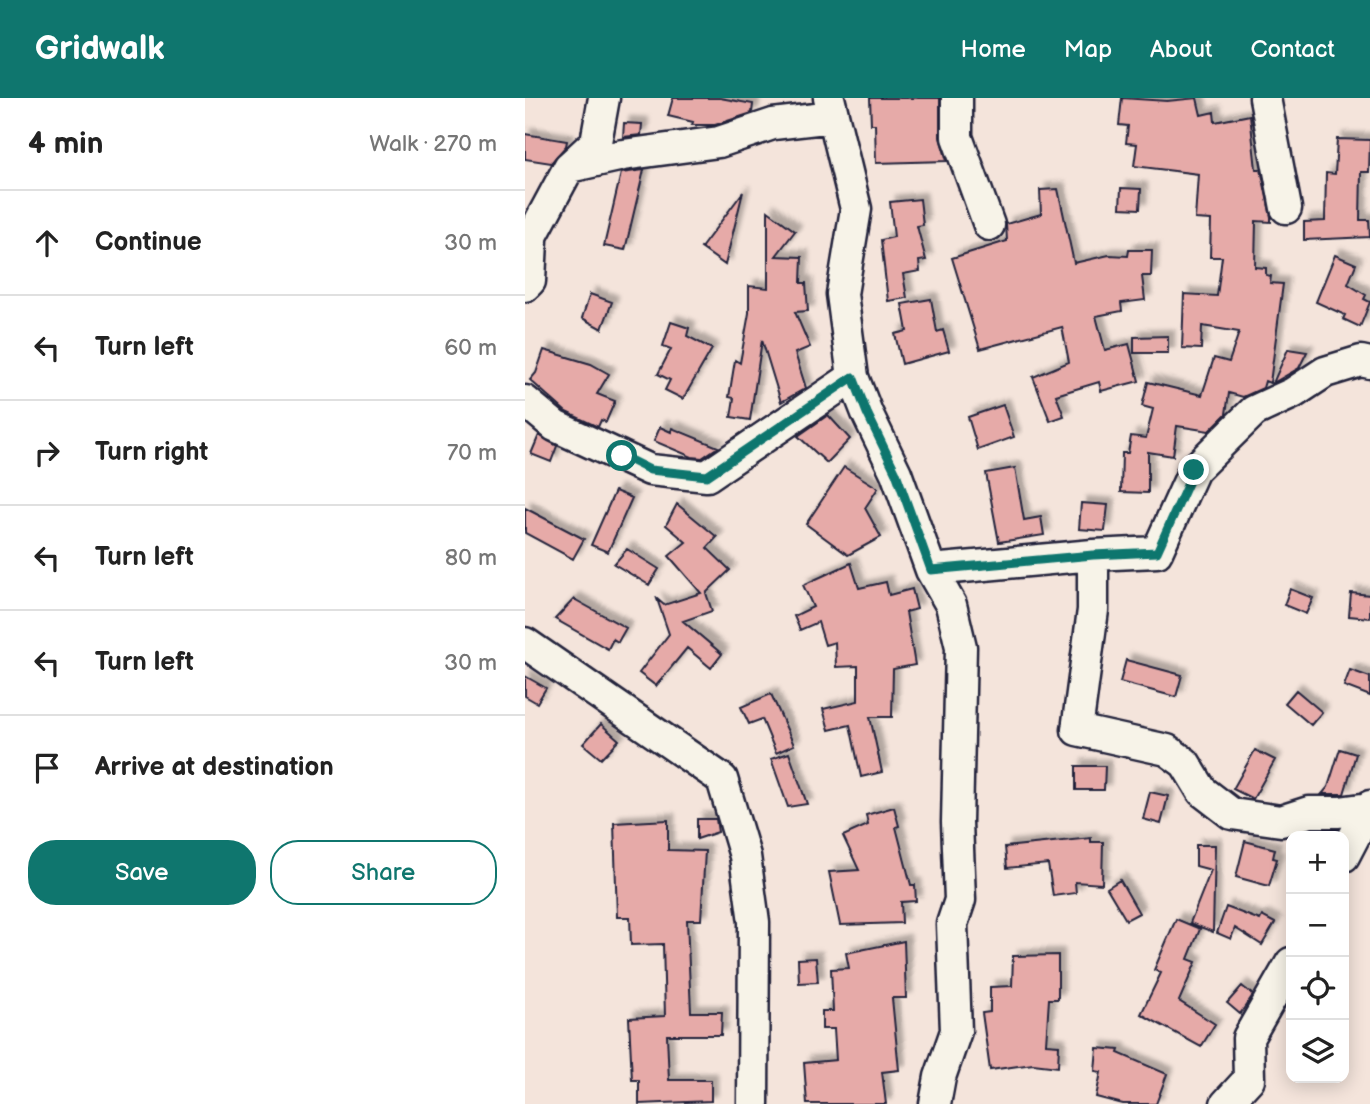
<!DOCTYPE html>
<meta charset="utf-8">
<style>
:root{--surface:#fff;--page:#f2f2f2;--text:#222;--muted:#767676;--line:#e0e0e0;--accent:#0f766e}
body{margin:0;font-family:"Balsamiq Sans",sans-serif;background:var(--page);color:var(--text)}
.controls{position:absolute;right:21px;bottom:21px;display:grid;overflow:hidden;border-radius:14px;box-shadow:0 4px 18px #0003}
.controls button{width:63px;height:63px;display:grid;place-items:center;padding:0;border:0;border-bottom:2px solid var(--line);background:var(--surface);color:var(--text);font:35px sans-serif}
.stop{position:absolute;width:21px;height:21px;margin:-16px;border:5px solid #0f766e;border-radius:50%;background:#fff}
.stop.end{background:#0f766e;border-color:#fff;box-shadow:0 2px 7px #0008}
.list{margin:0;padding:0;list-style:none}
h2{display:flex;justify-content:space-between;align-items:center;height:91px;margin:0;padding:0 28px;font-size:30px}
h2 small{font-size:23px;font-weight:400;color:var(--muted)}
.list li{display:grid;grid-template-columns:46px 1fr auto;gap:21px;align-items:center;box-sizing:border-box;height:105px;padding:0 28px;border-top:2px solid var(--line)}
.list b{display:block;font-size:26px;white-space:nowrap}
.list em{font-size:23px;font-style:normal;color:var(--muted)}
.actions{display:flex;gap:14px;padding:21px 28px}
.actions a{flex:1;padding:16px 0;border:2px solid var(--accent);border-radius:28px;text-align:center;font-size:24px;color:var(--accent)}
.actions .main{background:var(--accent);color:#fff}
.icon{flex:none;width:38px;height:38px;fill:none;stroke:currentColor;stroke-width:2;stroke-linecap:round;stroke-linejoin:round}
.map{position:relative;flex:none;width:845px;height:1006px;overflow:hidden}
header{display:flex;align-items:center;gap:42px;box-sizing:border-box;height:98px;padding:0 35px;background:var(--accent);color:#fff}
header strong{font-size:33px}
nav{display:flex;gap:38px;margin-inline-start:auto;font-size:24px}
main{display:flex}
aside{flex:1;background:var(--surface)}
.map>svg:first-child{display:block}
.building{fill:#e6aaa8;stroke:#22223b;stroke-width:2;filter:url(#shadow)}
.lines{fill:none;stroke-linecap:round;stroke-linejoin:round}
.minor-casing{stroke:#22223b;stroke-width:35}
.minor{stroke:#f7f3e8;stroke-width:30}
.route{stroke:#0f766e;stroke-width:9}
</style>
<header>
<strong>Gridwalk</strong>
<nav><a>Home</a><a>Map</a><a>About</a><a>Contact</a></nav>
</header>
<main>
<aside>
<h2>4 min<small>Walk · 270 m</small></h2>
<ul class="list">
<li><svg class="icon" aria-label="ahead" viewBox="0 0 24 24"><path d="M12 20V5M6 11l6-6 6 6"/></svg><div><b>Continue</b></div><em>30 m</em></li>
<li><svg class="icon" aria-label="left" viewBox="0 0 24 24"><path d="M17 20v-9H6M10 6l-5 5 5 5"/></svg><div><b>Turn left</b></div><em>60 m</em></li>
<li><svg class="icon" aria-label="right" viewBox="0 0 24 24"><path d="M7 20v-9h11M14 6l5 5-5 5"/></svg><div><b>Turn right</b></div><em>70 m</em></li>
<li><svg class="icon" aria-label="left" viewBox="0 0 24 24"><path d="M17 20v-9H6M10 6l-5 5 5 5"/></svg><div><b>Turn left</b></div><em>80 m</em></li>
<li><svg class="icon" aria-label="left" viewBox="0 0 24 24"><path d="M17 20v-9H6M10 6l-5 5 5 5"/></svg><div><b>Turn left</b></div><em>30 m</em></li>
<li><svg class="icon" aria-label="arrive" viewBox="0 0 24 24"><path d="M6 21V4h12l-3 4 3 4H6"/></svg><div><b>Arrive at destination</b></div></li>
</ul>
<div class="actions"><a class="main">Save</a><a>Share</a></div>
</aside>
<div class="map">
<svg width="845" height="1006" viewBox="0 0 845 1006">
<defs>
<filter id="shadow"><feDropShadow dx="6" dy="-6" stdDeviation="2" flood-color="#0004"/></filter>
</defs>
<rect width="100%" height="100%" fill="#f4e4db"/>
<filter id="ink" filterUnits="userSpaceOnUse"><feTurbulence type="fractalNoise" baseFrequency=".0143" numOctaves="2"/><feDisplacementMap in="SourceGraphic" scale="14" xChannelSelector="R" yChannelSelector="G"/><feConvolveMatrix kernelMatrix="1 2 1 2 8 2 1 2 1" color-interpolation-filters="sRGB"/></filter>
<g filter="url(#ink)">
<path class="building" d="M148,0H195L228,6L227,15L190,27H167L168,24L143,18Z
M345,0H415V39L422,63L351,65L350,26H346Z
M597,0L642,3L672,0L676,17L689,14L690,24L725,17L731,71H736L746,119V124L731,123L730,169L741,170V177L746,178L745,185L758,186L745,285L740,283L738,290L718,299L704,295L701,316L684,333L652,328L648,358L623,354V395L596,394L597,355H603L606,338L621,340L628,311L617,308L623,284L677,297L689,260L704,264L714,234L677,228L676,251L657,250L659,196L692,198L697,159H685L686,122L670,121L673,76L609,68L612,46L601,45L603,28L594,27Z
M99,25L117,26L116,37L98,39Z
M0,36L42,43L41,48L26,65L0,61Z
M812,41L845,42L844,74H836L835,122H844L845,139L779,142V124L800,123L801,75L810,76Z
M119,72L100,152L79,148L96,75Z
M596,90L616,91L615,111L595,110Z
M533,91L549,165L584,157L603,158L604,152H627L626,178H617L620,202L596,205L597,213L571,218L580,252L604,246L614,283L576,293L574,284L531,297L539,318L525,323L508,279L544,264L537,229L455,251L427,160L482,143L481,126L516,116L515,92Z
M218,94L203,155L200,167L176,150Z
M395,101L398,127L392,128L401,162L394,163L395,173L378,176L382,200L363,203L356,142L369,139L365,104Z
M243,113L270,133L251,158L277,159L276,185H281L283,213L270,214L285,249L270,255L281,290L256,304L237,242L225,322L206,319L209,300L204,299L210,262L215,265L224,215V188L243,190Z
M810,157L831,166L823,186L841,197L839,201L845,204L835,229L818,221L820,217L791,204Z
M65,196L87,204L77,231L57,220Z
M406,201L412,234L418,232L424,253L377,266L370,236L382,233L377,206Z
M146,224L164,230L162,238L187,251L158,301L140,292L145,282L133,276L146,251L138,248Z
M643,238V255H609V239Z
M763,251L782,254L774,270L748,285Z
M19,252L66,266L84,276L72,296L90,303L81,324L76,322L73,329L41,314L5,282L11,275Z
M478,307L489,339L453,352L443,319Z
M303,317L325,341L302,365L273,338Z
M135,329L146,334L147,330L193,349L177,360L167,359L129,343Z
M14,337L32,348L26,364L6,356Z
M319,369L353,390L340,410L356,439L323,457L281,426Z
M490,370L499,422L516,419L519,437L474,444L461,375Z
M90,393L107,400L83,454L66,447Z
M556,405L583,407L580,433L554,431Z
M152,406L192,439L182,450L205,472L181,495L187,513L158,523L197,556L186,570L162,550L131,588L114,575L144,536L132,501L139,507L176,495L144,458L161,444L141,427Z
M0,410L59,441L48,461L0,435Z
M102,451L134,471L124,487L89,466Z
M326,465L334,490L361,484L364,497L387,491L392,511L381,514L390,567L368,571L367,619H345L357,674L336,679L325,627L304,632L298,611L333,603V568L311,569L310,544L300,547L293,524L275,532L269,518L288,509L278,487Z
M765,491L788,500L781,516L759,507Z
M826,495L845,497V520L824,518Z
M49,501L101,530L93,544L88,541L83,551L30,521Z
M601,562L657,577L651,599L595,584Z
M825,572L845,579V598L819,588Z
M0,578L21,590L12,605L0,598Z
M771,592L797,614L786,627L760,605Z
M246,596L269,647L251,655L237,621L224,626L216,609Z
M76,626L94,642L76,661L58,646Z
M815,651L831,656L819,696H797L803,689Z
M730,652L750,662L728,701L708,691Z
M264,655L282,706L263,709L246,661Z
M551,668H580L579,692H551Z
M625,694L643,698L636,726L618,721Z
M369,709L374,728L371,729L386,787H390L391,803L376,804L377,825L315,827L304,774L334,772L318,738L343,727L341,717Z
M172,721H191L193,734L172,741Z
M143,722V752L180,753L176,822H162L166,914H197L196,937H142L144,982H186V1003L114,1006V982H107L104,920L140,918L138,846L106,847L105,819H92L89,725Z
M787,732H813L810,738L791,734L787,738H778L779,734Z
M566,740V744H578L577,786L550,784L551,795L528,798L523,766L482,770L480,749Z
M720,743L750,751L748,760L752,761L744,788L711,779Z
M671,747H690L688,834L665,825L686,772L671,768Z
M595,782L614,815L601,822L582,790Z
M701,809L735,822L737,818L750,825L737,847L710,830L706,841L692,835Z
M651,821L675,831L663,861L671,864L654,903L690,926L676,949L616,916L636,875L629,872Z
M379,843L381,900H367L374,972L357,974L361,1006H282L279,965L311,962L309,931H297V913H308L306,871L324,870L321,855Z
M533,857V901H524L521,946L534,947L533,969L508,966L465,972L457,915L465,914V889L487,888L488,858Z
M291,860L293,884L274,885L273,861Z
M717,888L728,897L715,916L702,905Z
M572,950L594,952L593,955L642,976L631,1006H598L571,999L576,974L570,973Z"/>
<g class="lines">
<defs>
<path id="minor" d="M304,0L331,111L317,196L328,279L342,315L371,375L406,472L426,507L436,549L432,724L435,802L427,826L431,933L415,979L410,1006
M432,0V39L464,127
M740,0L761,110
M44,69L98,57L194,44L248,26L308,19
M0,151L44,69L71,44L79,0
M0,188L5,183L7,142
M0,303L30,328L125,372L182,378L328,279
M568,457V512L552,632L642,652L660,665L677,693L707,716L756,723L784,714H814L844,710
M406,472L568,457L632,454L669,372L729,313L768,295L800,274L836,263L845,265
M0,545L197,681L220,758L229,824L228,1006
M819,758L845,708
M701,1006L724,981L723,940L766,865"/>
</defs>
<use href="#minor" class="minor-casing"/>
<use href="#minor" class="minor"/>
</g>
</g>
<g class="lines" filter="url(#ink)">
<path class="route" d="M97,358L125,372L182,378L328,279L342,315L371,375L406,472L568,457L632,454L669,372"/>
</g>
</svg>
<div class="controls">
<button>+</button>
<button>−</button>
<button><svg class="icon" aria-label="locate" viewBox="0 0 24 24"><circle cx="12" cy="12" r="6"/><path d="M12 2v4M12 18v4M2 12h4M18 12h4"/></svg></button>
<button><svg class="icon" aria-label="layers" viewBox="0 0 24 24"><path d="M12 4l9 5-9 5-9-5zM3 14l9 5 9-5"/></svg></button>
</div>
<div class="stop" style="left:97px;top:358px"></div>
<div class="stop end" style="left:669px;top:372px"></div>
</div>
</main>
